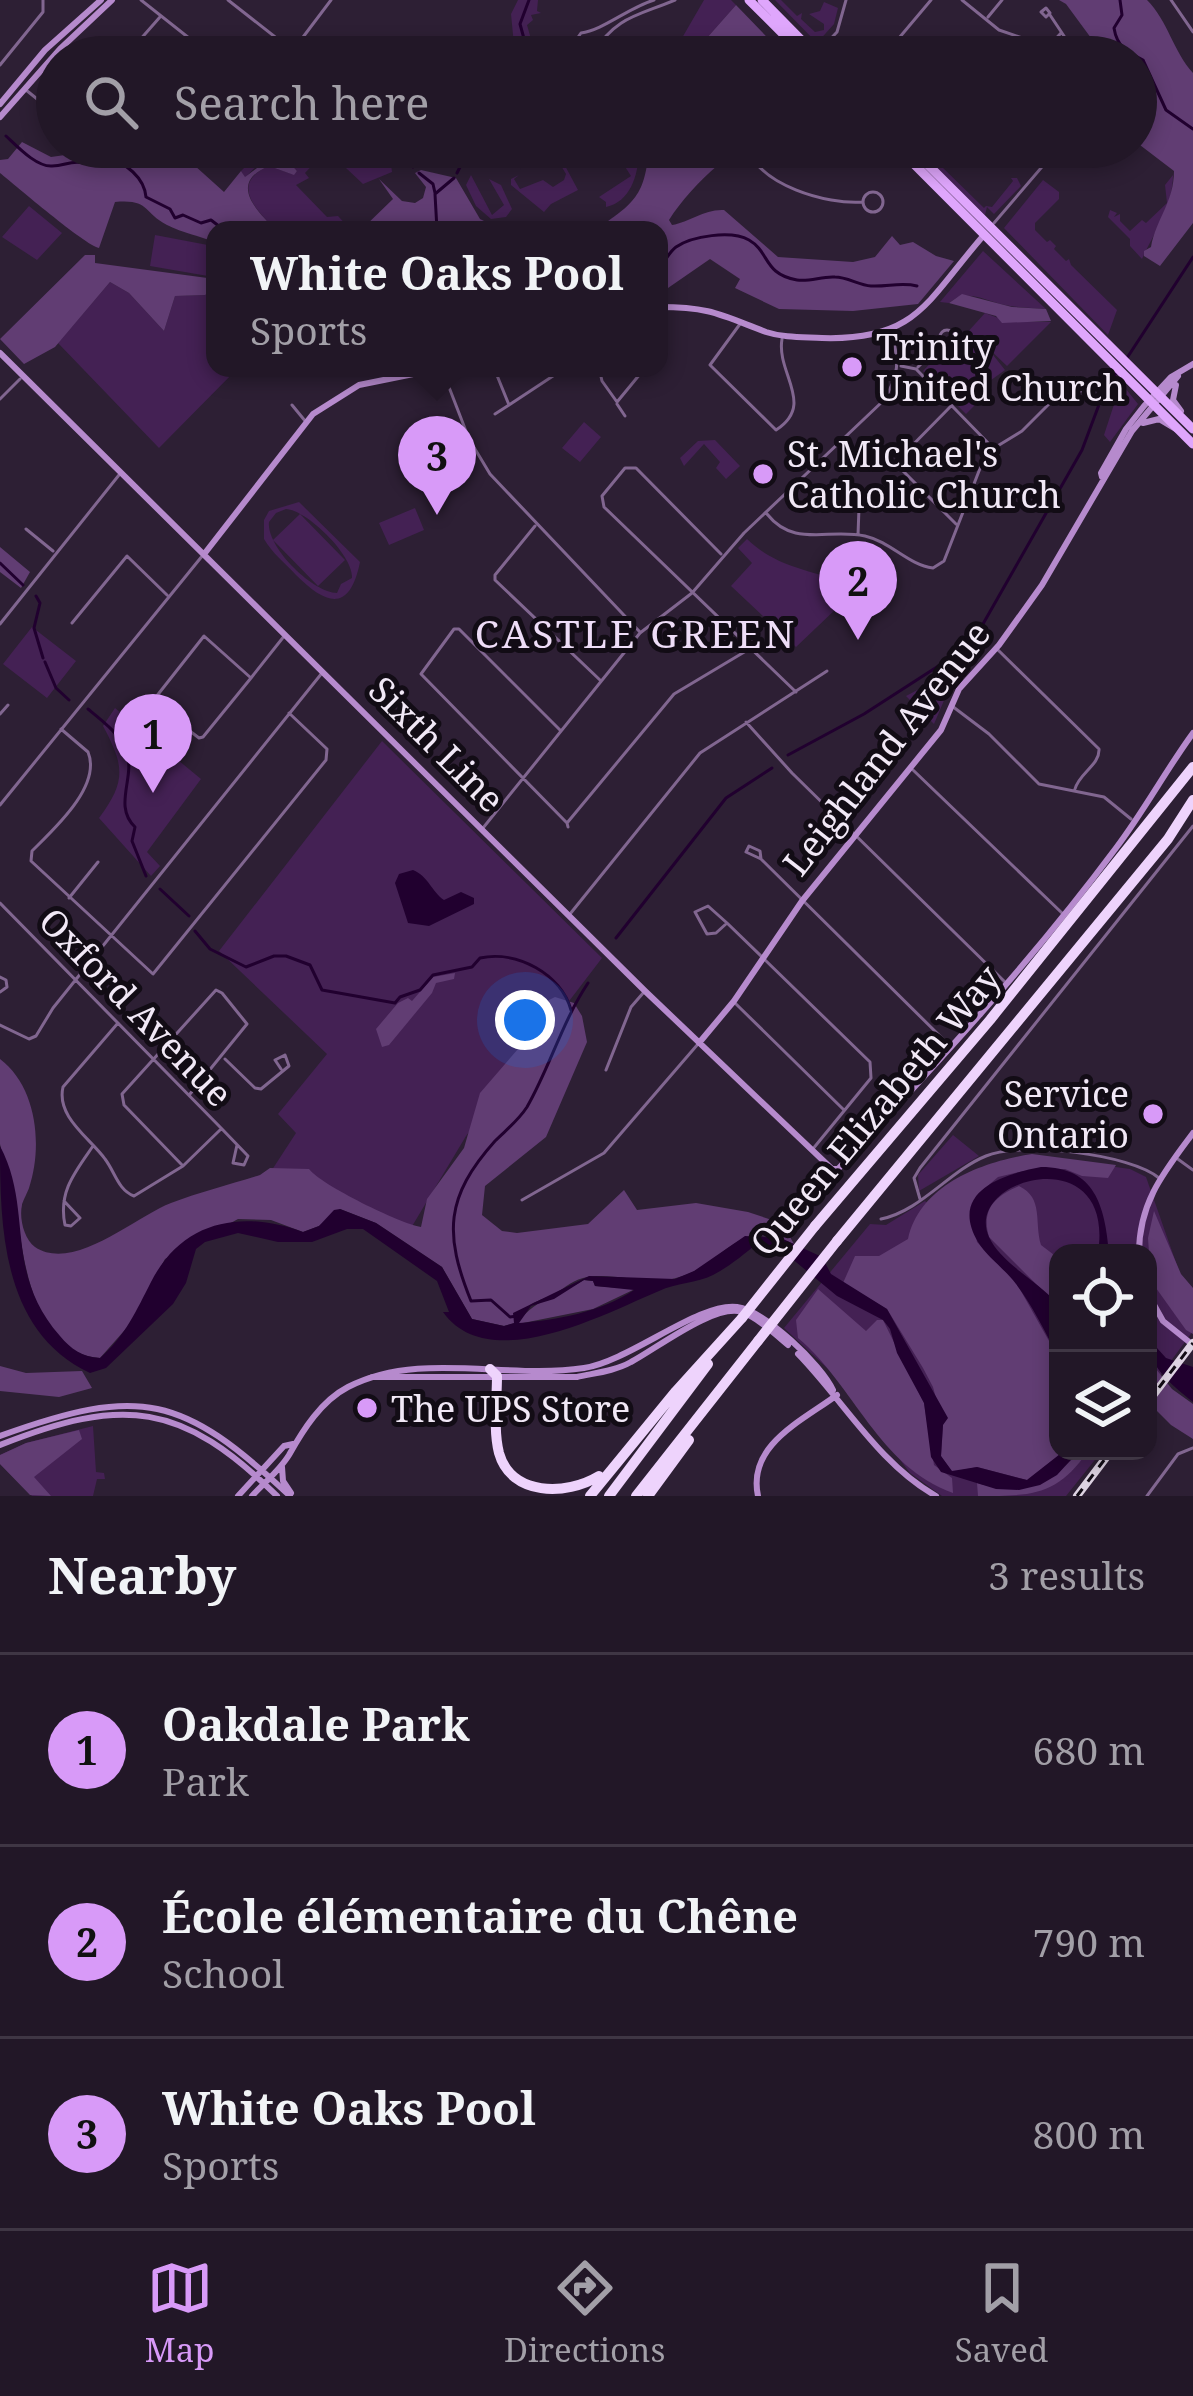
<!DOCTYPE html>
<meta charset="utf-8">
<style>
:root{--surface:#221727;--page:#2e2433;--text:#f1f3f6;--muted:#a29fa7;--line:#3f3644;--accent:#d89af8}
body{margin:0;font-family:"Noto Serif",serif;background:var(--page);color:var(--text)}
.controls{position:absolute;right:36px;bottom:36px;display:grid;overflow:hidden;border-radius:24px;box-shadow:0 6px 18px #0003}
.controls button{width:108px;height:108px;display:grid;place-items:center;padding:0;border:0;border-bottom:3px solid var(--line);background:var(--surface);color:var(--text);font:60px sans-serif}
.you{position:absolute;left:525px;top:1020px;width:42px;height:42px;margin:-30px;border:9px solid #fff;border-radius:50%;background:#1a73e8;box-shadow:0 0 0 18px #1a73e833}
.badge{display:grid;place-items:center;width:78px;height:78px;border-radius:50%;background:var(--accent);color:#111;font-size:39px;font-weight:700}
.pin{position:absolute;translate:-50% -99px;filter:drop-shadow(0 3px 6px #0008)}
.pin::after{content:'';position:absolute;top:63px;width:42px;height:36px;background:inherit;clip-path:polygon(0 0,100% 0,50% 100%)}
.popup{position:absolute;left:206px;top:221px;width:462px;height:156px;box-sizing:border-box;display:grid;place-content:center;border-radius:24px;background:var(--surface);filter:drop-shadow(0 3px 9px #0005);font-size:39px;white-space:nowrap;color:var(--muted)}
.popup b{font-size:45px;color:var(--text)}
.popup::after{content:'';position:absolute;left:50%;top:100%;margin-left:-24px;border:24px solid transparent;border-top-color:var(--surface)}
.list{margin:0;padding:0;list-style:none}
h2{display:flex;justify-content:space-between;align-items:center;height:156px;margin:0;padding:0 48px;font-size:51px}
h2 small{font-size:39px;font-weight:400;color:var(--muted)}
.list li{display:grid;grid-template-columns:78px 1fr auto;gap:36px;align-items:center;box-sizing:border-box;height:192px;padding:0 48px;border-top:3px solid var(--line)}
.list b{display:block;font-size:45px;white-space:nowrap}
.list p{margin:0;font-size:39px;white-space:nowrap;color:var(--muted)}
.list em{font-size:39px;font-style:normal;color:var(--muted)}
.icon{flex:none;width:66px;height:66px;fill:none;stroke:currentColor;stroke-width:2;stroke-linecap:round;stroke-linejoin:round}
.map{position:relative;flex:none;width:1193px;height:1496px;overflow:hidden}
.search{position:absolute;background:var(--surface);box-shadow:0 6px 18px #0003;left:36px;right:36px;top:36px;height:132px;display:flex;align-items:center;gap:30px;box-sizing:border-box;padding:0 42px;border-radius:66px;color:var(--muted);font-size:45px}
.sheet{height:732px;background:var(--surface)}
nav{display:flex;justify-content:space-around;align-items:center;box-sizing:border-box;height:168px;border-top:3px solid var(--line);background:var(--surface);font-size:33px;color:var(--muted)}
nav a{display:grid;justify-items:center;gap:6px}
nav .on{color:var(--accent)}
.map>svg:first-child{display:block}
.green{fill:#442154;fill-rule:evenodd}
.forest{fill:#613d73}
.water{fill:#21002f;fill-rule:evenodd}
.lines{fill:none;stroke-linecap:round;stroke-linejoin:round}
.stream{stroke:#21002f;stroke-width:3}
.street{stroke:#816690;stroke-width:3}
.secondary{stroke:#b68acd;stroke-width:6}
.primary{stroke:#dfa6fc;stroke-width:9}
.highway{stroke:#eed3fc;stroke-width:10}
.rail-casing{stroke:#ddd3e2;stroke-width:8}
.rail{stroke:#120c15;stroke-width:3;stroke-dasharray:9;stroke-linecap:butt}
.highway-bridge{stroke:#eed3fc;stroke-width:10}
.poi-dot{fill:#d89af8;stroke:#120c15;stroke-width:4.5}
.labels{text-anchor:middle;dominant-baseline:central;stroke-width:10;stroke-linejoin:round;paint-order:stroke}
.poi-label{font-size:36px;fill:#f1e8f6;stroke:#120c15;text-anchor:start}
.street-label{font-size:36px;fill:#f1e8f6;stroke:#120c15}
.neighbourhood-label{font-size:39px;letter-spacing:3px;fill:#eeddf7;stroke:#120c15}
</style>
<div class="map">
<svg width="1193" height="1496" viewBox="0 0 1193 1496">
<rect width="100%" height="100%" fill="#2d1f34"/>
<path class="green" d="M518,0H538L537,11L541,13L531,15L533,20L527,25L531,39L546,38L555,49L544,52L543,57H537L539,49L534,57H526L523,44L514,45L511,14Z
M704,0H731L736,5L690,57H671Z
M775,0H781L797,16L802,13L801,19L815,32L824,30V24L809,14L820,11L824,2L838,8L834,24L817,43Z
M265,147C292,147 311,145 330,161L327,164L320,157L305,173L309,178L296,185L327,217L338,216L351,230H276C256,210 229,183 269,166L292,174L297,171L289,162C268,156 258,163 245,178L241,171Z
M532,147H555L578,190L551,204L544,212L511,185V179L519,175L514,179L520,189L543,180L553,187L564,180L566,174L551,149L523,164L520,170Z
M936,147H943L939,152L940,165L984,208L986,206L992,207L1013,181L1011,178H1017L1021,186L994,214L987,207L985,215L930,162Z
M632,148L639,152C638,176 630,202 606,207V202L599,197L631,176L622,162Z
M372,149L391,164L392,172L363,184L346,168L361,158L366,159Z
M471,175L492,215L504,205L489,179L501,185L512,209L506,217L491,219L476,206L466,185Z
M1173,175C1173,206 1154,233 1142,259L1130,246V239L1108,217L1110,210L1117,213L1114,217L1120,214V221L1130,231L1142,220L1146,223L1167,203L1165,185Z
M1043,180L1059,192V199L1035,223V230L1047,242L1050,240L1056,246L1054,249L1066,261L1069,259L1071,265L1117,310L1108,335L1004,228Z
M29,206L62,233L37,260L2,237Z
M155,235L213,246L208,276L150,266Z
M983,251L1046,309C1033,308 1018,308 1005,305C983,300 966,288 949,303L940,302Z
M110,282L129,293L164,331L175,296L205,295L215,290V368H238L159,448L58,343Z
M985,313L1009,322H1051L1007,366L986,346L1005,370L987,383L992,388L966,414L923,371L944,349L955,346Z
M1121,383L1138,404L1110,442L1104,435Z
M584,422L601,437L580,462L562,448Z
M715,440L740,466L726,479L716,468L720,462L704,444L684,466L680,458L698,441Z
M299,502L360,562C350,611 328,607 296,575C285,563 272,553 264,539V520L269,511ZM286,509C307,510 354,556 352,578L341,584L337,593C313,593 266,547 269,522L276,513Z
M415,508L424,530L389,545L379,523Z
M300,514L345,560L318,586L273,540Z
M747,539C779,570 819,571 859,587L796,647L731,586L752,563L738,548Z
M32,627L76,661L47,698L3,664Z
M970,662L951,684L934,724L906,696Z
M115,708L201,779L147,852L160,866L151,876L99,818C127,781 124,765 103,726Z
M382,741L602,958L466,1136L411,1228L268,1176L296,1133L278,1114L327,1054L219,951Z
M953,1135L979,1156L919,1191L918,1175Z
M1037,1156L1130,1169L1146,1177L1187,1294L1193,1331L1148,1392V1253H1058V1451H1102L1066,1496H942L910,1473L840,1380L784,1328L870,1224L886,1225L925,1201L929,1205Z
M93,1426L96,1472L104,1473L105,1479H97L93,1496H32L0,1464V1455L26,1443Z"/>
<path class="forest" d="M1059,0H1147C1168,21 1173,51 1193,73V223L1160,266L1144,256V251L1151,247C1156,219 1174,202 1174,171L1136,142V57H1105L1066,4Z
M736,5L786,57H690Z
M22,142L51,157L72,154L89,147H174L224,192L241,171L245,177L268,160L289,162L297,171L294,175L269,166C228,183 256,210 276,230H215V242C199,236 183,233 167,225C142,212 150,199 115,202L99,248C85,245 16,186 0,173V160L8,159Z
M649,147H732L715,157L718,165C699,181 681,201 669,220L672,225C690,222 704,209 724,210L778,257L853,262L875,257L892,236L900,245L913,242L936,256L954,261L918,304L853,311L779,309L735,288L740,279L710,259L668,288V299L659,300V230H595C635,203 645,196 649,147Z
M421,170L456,178L480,219L502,230H361L393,199L379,179L402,201L415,203L423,198L426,187L415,173Z
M85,255H95V263L215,279V290L205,295L175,296L164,331L129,293L110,282L55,347L24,364L0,339Z
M962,294L1012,307L1046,309L1051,321L1002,323L996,316L949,303Z
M0,547L30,572L21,588L0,572Z
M455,973L454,979L436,983L432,993L389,1045L382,1047L376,1029L398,1003L408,998L412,1001L433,977Z
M555,997L574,1003L582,1016L587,1042L546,1137L485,1186L482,1215L502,1231L517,1233L588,1224L624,1190L637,1210L696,1203L748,1212L790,1226L786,1230L794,1244C730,1217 728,1265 676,1278C646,1286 612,1271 583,1278C570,1281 562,1291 550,1296C532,1303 525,1305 515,1323L504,1326L472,1319L442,1267L376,1223L340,1209L319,1226L303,1232L271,1220L238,1219L165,1259L131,1323L100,1358C30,1354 22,1249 15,1198C13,1179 3,1162 0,1144C0,1118 0,1086 0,1059C37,1087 43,1146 29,1188C29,1189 22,1203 22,1205C19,1218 24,1239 35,1247C74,1273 136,1216 171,1203C200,1192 231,1184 260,1175L270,1168L309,1169C321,1185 401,1224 421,1227L427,1199L464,1148L480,1093L524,1042L547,1001Z
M1032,1154L1116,1165L1108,1178L1082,1176L1065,1169L1023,1171L998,1177L976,1196L972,1212L977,1242L1017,1284L1058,1357V1451H1064L1027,1480L977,1467L952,1472L941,1456L943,1425L933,1387L923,1368L887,1309L843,1283L855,1256H879L908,1239C920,1185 981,1162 1032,1154Z
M1019,1186C1044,1198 1034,1222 1041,1245L1058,1258V1306L989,1237C981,1209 995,1196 1019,1186Z
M1154,1211L1181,1274L1193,1288V1334L1186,1330L1151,1281L1148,1238Z
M584,1280L593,1281L595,1286L635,1289L593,1309L518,1324C529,1302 562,1294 584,1280Z
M818,1289L866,1331L877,1320H883L924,1403L934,1465L952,1478L953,1493C878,1466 855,1386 798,1338L796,1320Z
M1148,1359L1172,1389L1193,1404V1439L1171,1425L1148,1402Z
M0,1366L26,1373L82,1371L92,1388L59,1397L0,1391Z
M79,1430L82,1439L34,1477L51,1496L30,1495L0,1464V1455L26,1443Z
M1079,1451H1088C1057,1496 1032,1496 978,1496L977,1483C1011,1494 1058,1480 1079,1451Z"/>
<path class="water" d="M413,870C428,876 432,892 444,900L461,892L474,898V904L429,926L408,923L395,883L399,874Z
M0,1146C34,1210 3,1271 60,1336C71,1349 82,1357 100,1358C126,1335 136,1311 151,1282C183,1219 243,1210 303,1232L319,1226L334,1210L340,1209L376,1223L442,1267L472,1319L504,1326L514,1323L513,1313L589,1276L675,1279L694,1271L745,1236L781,1238L822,1257L831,1274L887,1309L948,1418L943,1425L941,1456L952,1471L977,1467L1027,1480L1064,1451H1079L1057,1475L1040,1485L1019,1490L996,1489L941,1472L931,1457L924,1403L897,1353L890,1329L883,1320L837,1296L779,1248L758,1243C744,1254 729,1267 713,1275C697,1283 676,1283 659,1291C606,1313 489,1377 443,1312H449L437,1281L363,1229H347L312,1242H278L238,1233L205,1242L196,1249L186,1283L173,1304L106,1368L90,1373C3,1332 0,1231 0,1146ZM584,1280L593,1281L595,1286L634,1290C601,1312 557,1320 519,1323L531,1306L554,1299Z
M1041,1167C1095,1167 1105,1206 1109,1253H1098C1116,1137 962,1178 989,1237C1001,1263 1037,1281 1056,1302L1058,1357C1046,1333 1032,1305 1016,1284C1005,1269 988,1258 978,1242C948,1191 1004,1174 1041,1167Z
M1148,1338L1166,1358L1193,1367V1402C1171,1384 1148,1367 1148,1338Z"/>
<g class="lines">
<path class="stream" d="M529,0L520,24L529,57
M1120,0L1122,15L1114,28C1117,47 1127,52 1143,60L1166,110L1193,129
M6,136C17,146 36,167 52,166C65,166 70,160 84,163L100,153C121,161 144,174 146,197L170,209L175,218L183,215L201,223L211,220L224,230
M382,147L413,167
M419,173L433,184L435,193
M457,173L470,147
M437,230L435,194L454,178
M659,268C665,262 669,252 676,247C692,236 731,230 749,240C770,252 763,274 797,280C810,282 822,276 835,277C847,277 859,285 871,286C887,287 901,282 917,286
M1125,361L1193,257
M0,563L23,585
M36,596L40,603L34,628L43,658
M45,662L56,688L69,700
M88,709C104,722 120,734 127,753C135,778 113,806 135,827L132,841L146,876
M788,755L864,714L971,645L1082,450L1103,394L1116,373
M160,889L189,916
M195,931L210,949L246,967L274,956H286L310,965L322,990L395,1003L400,997L420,990L433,975L472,967L480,958C517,950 561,974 571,1010
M616,938L726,798L772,768
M517,1316L510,1317L491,1300L471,1301C444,1234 445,1197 495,1141C506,1130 518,1121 527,1107C550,1067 562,1022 588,983"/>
<path class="street" d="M141,0L213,57
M228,0L293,51
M654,0C628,8 603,30 581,33L576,40L578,50L593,53C617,16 637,16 675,0
M962,0L999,30L1031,41L1057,57
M1171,0L1193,32
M1046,8L1050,13L1046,17L1041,12Z
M1050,15L1078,57
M988,17L1002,0
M1047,48L1061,33
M818,52L837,32L846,0
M131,57V50L160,17
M288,57L331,0
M883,57L931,0
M1006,57L1020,39
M0,65L43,12V0
M26,90L57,115
M748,147C758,185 827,205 863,202
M863 202a10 10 0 1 1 20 0a10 10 0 1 1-20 0Z
M994,223L1059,147
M740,324L710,365L776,430C816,404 776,374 782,339
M940 337a7 7 0 1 1 14 0a7 7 0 1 1-14 0Z
M659,352L666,344V308
M901,366L916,369L991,446
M918,367L941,344
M494,368L509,405L556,374L554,368
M599,368L602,381L617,402L645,368
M442,369L469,439L490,474L639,631
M0,399L20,379
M617,404L625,416
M292,405L306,422
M952,405L895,463L956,524
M495,414L509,405
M767,514C794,548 828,528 865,536C891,542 908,565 933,568L944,561L986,453L1022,431L1075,378L1085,381L1081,391H1063
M535,526L495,575V580L600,680
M26,529L53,551
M858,535L859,508
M721,554L636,468H625L602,496L604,507L796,692
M72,623L127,556L167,595
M0,624L119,475
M996,648L1099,749C1100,765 1079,773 1075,789
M251,678L203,737L199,738L152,702L204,636L251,678L285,635
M952,706L989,734L1039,784L1104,797L1131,819
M0,714L8,705
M746,722L792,773L1005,982
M61,729L88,752C102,786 54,829 32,851L31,861L153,974L326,760L327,749L289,713
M560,730L459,629H454L421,674L567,823
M913,770L1062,913
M0,805L203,555
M568,827L567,823L674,694L751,648
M483,828L640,633L692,593L744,533L883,401C899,377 900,360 891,333
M761,859L746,852L749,846L760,851L761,859L949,1045
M69,898L98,862
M0,903L222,1129L248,1156L244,1165L233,1163L237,1145
M570,914L700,753L827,671
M727,923L716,933L707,934L695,912L708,906L727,923L870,1062L871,1078L812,1150
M0,977L6,980L7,987L0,992
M735,1003L844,1110
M118,1023L63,1087C56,1117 90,1138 105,1159C115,1172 118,1190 134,1196L183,1166L220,1130
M0,1025L29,1039L36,1036L53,1008L322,673
M225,1059L255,1088L261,1089L289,1066L285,1055L275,1060L281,1069
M606,1070L631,1007L644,992
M1175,1157L1193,1170
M183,1166L124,1105L122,1094L216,990L222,993L247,1024L190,1094
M920,1199L914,1178L920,1168L1193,826
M522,1200L604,1153L698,1044
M64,1201L80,1218L71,1226L65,1225C58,1192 75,1172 93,1146
M881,1219C921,1211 949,1171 986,1156C1021,1141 1131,1154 1159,1178
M1147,1496L1178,1454L1193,1448"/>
<path class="secondary" d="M0,104L45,50L101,0
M0,117L60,49L112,0
M659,307C711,307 721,315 766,332C784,338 803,337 822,338C918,341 927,300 984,235
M0,353L645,991L832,1169H838C935,1066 1032,961 1116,848C1144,811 1166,770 1193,733
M1176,385L1173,400L1181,411
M1143,423L1159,419L1179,431
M1102,477L1101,473L1126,429L1144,406L1171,377L1193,364
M205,553L313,414L359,385L443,368
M699,1043L734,1001L802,901L941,730L959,689L999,645L1042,585L1132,431L1178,376
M1139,1253C1139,1202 1164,1172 1193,1133
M1148,1294L1163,1321L1193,1345
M798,1354C843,1400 878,1463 936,1496
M372,1377H577C595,1373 615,1371 631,1362C656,1349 715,1303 742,1312C758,1318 775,1334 788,1345
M0,1436C141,1385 182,1395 290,1496
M0,1445C123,1396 182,1402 277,1496
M282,1467L283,1481L291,1493
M238,1496L284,1446L293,1444
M252,1496C264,1483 280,1470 289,1455C303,1430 321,1401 348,1387C420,1350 506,1380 584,1368C630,1361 699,1302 737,1307C765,1311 821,1364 833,1390
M758,1496C747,1445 802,1421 837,1395"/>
<path class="primary" d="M749,0L806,57
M762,0L818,57
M897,147L1193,444
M910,147L1193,429"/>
<path class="highway" d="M815,1226L990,1020L1193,767
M837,1241L1168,839L1193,800
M490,1369L497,1376C497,1400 493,1429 499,1453C511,1496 566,1496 599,1476
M590,1496L676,1391L742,1318
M609,1496L708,1364
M636,1496L758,1341
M648,1496L689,1440"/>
<defs>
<path id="rail" d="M1148,1402L1193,1343
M1077,1496L1111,1451"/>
</defs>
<use href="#rail" class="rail-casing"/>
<use href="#rail" class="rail"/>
<path class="highway-bridge" d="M742,1318L815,1226
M758,1341L837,1241"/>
</g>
<g class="poi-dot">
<circle cx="852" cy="367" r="12"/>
<circle cx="763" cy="474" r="12"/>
<circle cx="1153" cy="1114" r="12"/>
<circle cx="367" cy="1408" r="12"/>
</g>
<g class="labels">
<g class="poi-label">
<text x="876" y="346">Trinity<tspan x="876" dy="41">United Church</tspan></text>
<text x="787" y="453">St. Michael's<tspan x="787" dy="41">Catholic Church</tspan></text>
<text x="1129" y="1093" text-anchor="end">Service<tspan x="1129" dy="41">Ontario</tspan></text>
<text x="391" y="1408">The UPS Store</text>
</g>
<g class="street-label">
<text transform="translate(437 744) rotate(45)">Sixth Line</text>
<text transform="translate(886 748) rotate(-52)">Leighland Avenue</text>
<text transform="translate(136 1007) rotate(46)">Oxford Avenue</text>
<text transform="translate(875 1110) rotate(-50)">Queen Elizabeth Way</text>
</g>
<g class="neighbourhood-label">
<text x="636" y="632">CASTLE GREEN</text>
</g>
</g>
</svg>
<div class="controls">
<button><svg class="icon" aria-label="locate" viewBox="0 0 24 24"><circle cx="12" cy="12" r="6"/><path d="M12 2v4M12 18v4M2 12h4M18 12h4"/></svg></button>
<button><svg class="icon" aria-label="layers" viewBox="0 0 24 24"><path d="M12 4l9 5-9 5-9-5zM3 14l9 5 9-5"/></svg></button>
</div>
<div class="you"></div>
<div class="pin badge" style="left:153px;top:793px">1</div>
<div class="pin badge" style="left:858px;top:640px">2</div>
<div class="pin badge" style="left:437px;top:515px">3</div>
<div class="popup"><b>White Oaks Pool</b>Sports</div>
<div class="search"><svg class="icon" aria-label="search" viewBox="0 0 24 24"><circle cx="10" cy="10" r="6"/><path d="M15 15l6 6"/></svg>Search here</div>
</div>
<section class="sheet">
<h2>Nearby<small>3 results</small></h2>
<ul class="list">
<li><span class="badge">1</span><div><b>Oakdale Park</b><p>Park</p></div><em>680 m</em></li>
<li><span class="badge">2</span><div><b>École élémentaire du Chêne</b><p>School</p></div><em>790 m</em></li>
<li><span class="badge">3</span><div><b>White Oaks Pool</b><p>Sports</p></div><em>800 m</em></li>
</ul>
</section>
<nav>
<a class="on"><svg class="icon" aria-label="map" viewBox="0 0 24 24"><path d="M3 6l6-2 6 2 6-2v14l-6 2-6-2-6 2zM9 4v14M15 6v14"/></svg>Map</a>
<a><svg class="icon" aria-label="directions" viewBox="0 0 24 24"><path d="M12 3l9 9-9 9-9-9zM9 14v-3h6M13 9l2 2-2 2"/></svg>Directions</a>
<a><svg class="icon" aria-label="saved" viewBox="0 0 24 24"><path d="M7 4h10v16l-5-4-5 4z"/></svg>Saved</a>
</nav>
